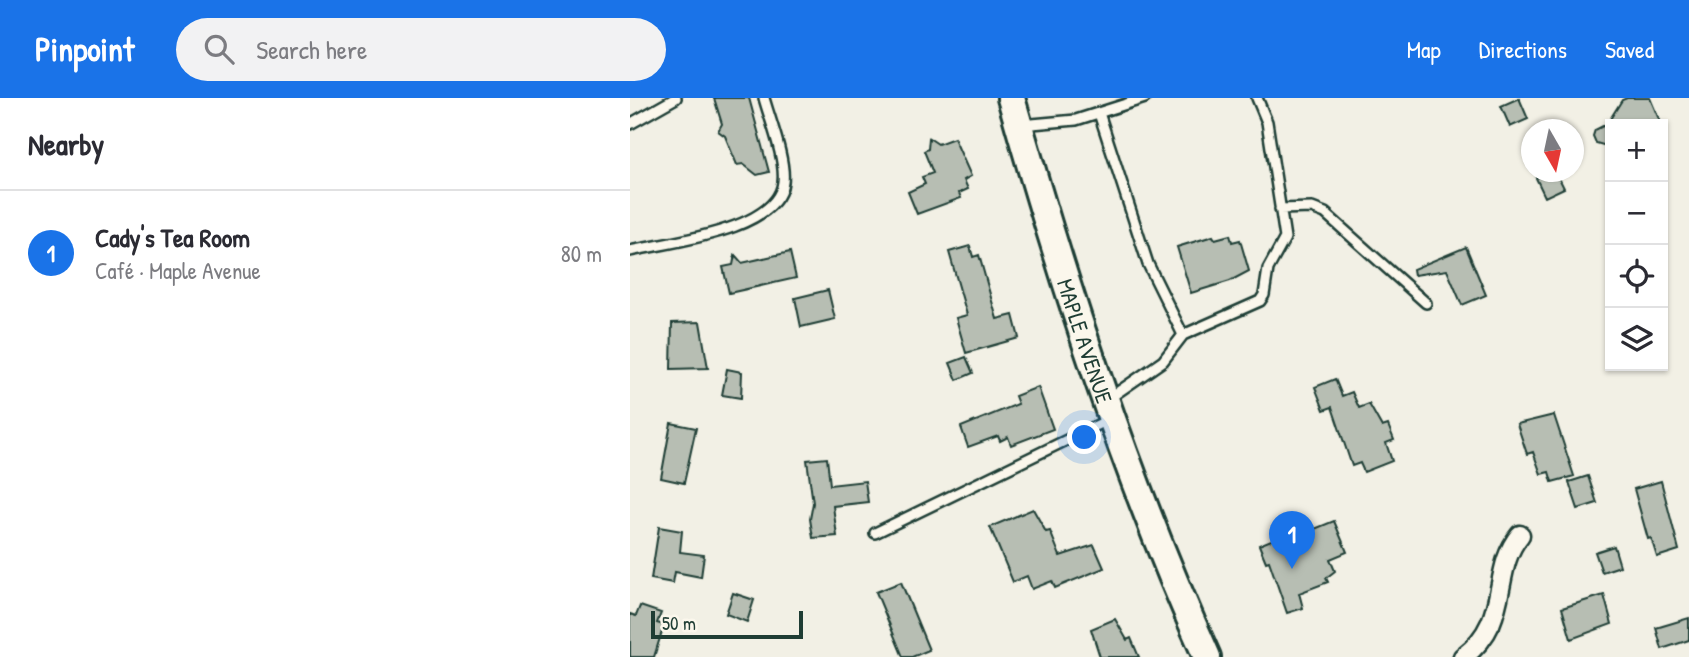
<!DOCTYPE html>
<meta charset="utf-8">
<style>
:root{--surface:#fff;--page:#f2f2f3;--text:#2b2b33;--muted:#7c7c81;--line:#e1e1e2;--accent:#1a73e8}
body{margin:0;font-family:"Patrick Hand",sans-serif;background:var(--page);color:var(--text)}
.controls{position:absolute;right:21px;top:21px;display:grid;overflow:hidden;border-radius:0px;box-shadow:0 2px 5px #0004}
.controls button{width:63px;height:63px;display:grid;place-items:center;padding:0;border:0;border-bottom:2px solid var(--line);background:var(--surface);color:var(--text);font:35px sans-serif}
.compass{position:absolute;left:891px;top:21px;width:63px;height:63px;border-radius:50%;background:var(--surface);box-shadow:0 2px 5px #0004;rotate:171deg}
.scale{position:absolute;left:21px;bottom:18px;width:152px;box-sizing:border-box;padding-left:7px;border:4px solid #1f3d34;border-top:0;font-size:19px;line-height:24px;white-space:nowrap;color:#1f3d34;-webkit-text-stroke:5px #fbf7ec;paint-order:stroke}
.you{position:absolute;left:455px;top:340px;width:24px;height:24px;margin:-18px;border:5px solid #fff;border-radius:50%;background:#1a73e8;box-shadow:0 0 0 10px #1a73e833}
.badge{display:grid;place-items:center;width:46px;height:46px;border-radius:50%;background:var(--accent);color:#fff;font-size:23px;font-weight:700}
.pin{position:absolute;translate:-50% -58px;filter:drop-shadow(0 2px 4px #0008)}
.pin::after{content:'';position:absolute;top:37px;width:24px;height:21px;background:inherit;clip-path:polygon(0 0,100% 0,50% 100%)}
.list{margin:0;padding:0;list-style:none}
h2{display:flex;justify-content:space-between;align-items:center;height:91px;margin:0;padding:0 28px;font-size:30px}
h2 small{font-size:23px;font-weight:400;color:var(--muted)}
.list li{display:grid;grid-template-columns:46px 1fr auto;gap:21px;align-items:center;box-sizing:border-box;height:126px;padding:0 28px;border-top:2px solid var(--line)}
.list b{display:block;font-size:26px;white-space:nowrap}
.list p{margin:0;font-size:23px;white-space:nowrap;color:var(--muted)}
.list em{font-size:23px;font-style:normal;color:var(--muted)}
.icon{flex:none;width:38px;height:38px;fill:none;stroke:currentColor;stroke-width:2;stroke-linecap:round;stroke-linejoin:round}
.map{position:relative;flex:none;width:1059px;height:559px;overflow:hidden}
header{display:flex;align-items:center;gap:42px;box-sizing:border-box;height:98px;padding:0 35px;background:var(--accent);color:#fff}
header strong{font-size:33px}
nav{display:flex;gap:38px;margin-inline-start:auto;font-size:24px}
.search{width:490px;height:63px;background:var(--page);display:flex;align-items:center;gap:18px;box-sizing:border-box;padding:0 24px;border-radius:38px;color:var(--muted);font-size:26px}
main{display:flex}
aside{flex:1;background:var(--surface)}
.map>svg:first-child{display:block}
.building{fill:#b7beb3;stroke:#1f3d34;stroke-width:2}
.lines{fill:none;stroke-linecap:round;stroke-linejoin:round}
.lane-casing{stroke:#1f3d34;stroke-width:14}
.street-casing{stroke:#1f3d34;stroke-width:23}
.primary-casing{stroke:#1f3d34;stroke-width:32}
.lane{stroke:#fbf7ec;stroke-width:9}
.street{stroke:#fbf7ec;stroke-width:18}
.primary{stroke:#fbf7ec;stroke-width:26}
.labels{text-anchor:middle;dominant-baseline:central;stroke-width:5;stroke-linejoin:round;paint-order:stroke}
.street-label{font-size:23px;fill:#1f3d34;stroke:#fbf7ec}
</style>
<header>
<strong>Pinpoint</strong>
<div class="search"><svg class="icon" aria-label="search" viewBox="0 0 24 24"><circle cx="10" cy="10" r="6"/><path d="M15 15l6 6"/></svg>Search here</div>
<nav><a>Map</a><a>Directions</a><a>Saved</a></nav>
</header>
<main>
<aside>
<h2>Nearby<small></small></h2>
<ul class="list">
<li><span class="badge">1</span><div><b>Cady's Tea Room</b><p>Café · Maple Avenue</p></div><em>80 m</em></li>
</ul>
</aside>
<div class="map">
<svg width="1059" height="559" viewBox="0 0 1059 559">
<rect width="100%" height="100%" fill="#f2f0e5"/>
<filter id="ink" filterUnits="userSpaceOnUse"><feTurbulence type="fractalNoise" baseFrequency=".0143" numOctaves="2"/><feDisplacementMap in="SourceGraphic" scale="14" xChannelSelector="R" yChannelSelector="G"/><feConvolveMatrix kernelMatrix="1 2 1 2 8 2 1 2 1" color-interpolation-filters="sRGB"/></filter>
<g filter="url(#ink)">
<path class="building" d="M84,0H119L139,74L127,77L113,66L107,67L95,38L88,33L92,26Z
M889,0L898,21L880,29L871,8Z
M997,0H1020L1031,26H980V49L966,45L963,38L965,32L977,26L992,2Z
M299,40L308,46L324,40L341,78L334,82L338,91L329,95L331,100L287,116L278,94L295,86L292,79L303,75L294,53L298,51Z
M921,74H926L934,90L915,99L906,80Z
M600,137L602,144L610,142L619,173L600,183L561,195L547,149L583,138L585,141Z
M340,148L343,159L349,157L367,221L383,217L389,240L336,255L326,220L337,217L319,154Z
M836,149L856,197L832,207L817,172L784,177L783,171Z
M160,154L166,180L99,195L93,169L103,167L105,157L112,165Z
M198,192L205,221L171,229L165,200Z
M70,224L78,270L41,271L42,225Z
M336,259L343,275L327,282L320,265Z
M97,271L112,274L111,300L92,297Z
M705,281L712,298L722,294L729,310L739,306L752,329L758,327L764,342L756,345L762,363L734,374L730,365L722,368L702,309L694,312L685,289Z
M408,289L423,331L381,347L378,339L370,343L368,338L338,349L331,329L388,306L385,298Z
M924,317L944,378L922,384L919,374L911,376L903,354L897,356L887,326Z
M41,325L66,330L54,385L31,380Z
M197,360L200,387L235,383L238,404L203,408L207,438L183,440L180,421L183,405L177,362Z
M958,378L967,405L948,411L939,384Z
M1031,383L1049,452L1027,459L1021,440L1018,441L1004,391Z
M403,411L416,434L420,433L430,458L464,447L474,470L425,490L422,483L402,491L397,478L383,484L360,429Z
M704,423L717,454L700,461L705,473L696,480L698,484L669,495L673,510L657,515L639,463L636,464L629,447L646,440L648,446Z
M29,429L52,433L50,454L74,457L71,479L45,474L43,485L21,481Z
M984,448L990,468L972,474L965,454Z
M271,484L299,552L282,559H273L246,494Z
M103,495L124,502L117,524L96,516Z
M974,497L982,526L941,541L932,510Z
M10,508L31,515L27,525L34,527L24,559H0V516L6,518Z
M1059,520V542L1032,551L1026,530Z
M485,521L497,542L501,540L509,559H470L461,531Z"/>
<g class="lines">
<defs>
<path id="lane" d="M469,15L518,166L553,237
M0,26L46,0
M391,27L446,22L515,0
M650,111L682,110L695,115L796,205
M0,153C39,144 148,133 153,84C156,62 140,22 134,0
M478,301L533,263L553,237L630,203L634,197L638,171L655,140L637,24L627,0
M245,435L480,321"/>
<path id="street" d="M833,559C882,523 860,473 890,437"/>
<g id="primary">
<path id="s1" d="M381,0C435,190 496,379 577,559"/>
</g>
</defs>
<use href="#lane" class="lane-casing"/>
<use href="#street" class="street-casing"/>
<use href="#primary" class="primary-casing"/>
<use href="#lane" class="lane"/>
<use href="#street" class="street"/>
<use href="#primary" class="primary"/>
</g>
</g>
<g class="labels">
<g class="street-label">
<text stroke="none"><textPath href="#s1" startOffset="254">MAPLE AVENUE</textPath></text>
</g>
</g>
</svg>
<div class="controls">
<button>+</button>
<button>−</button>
<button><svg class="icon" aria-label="locate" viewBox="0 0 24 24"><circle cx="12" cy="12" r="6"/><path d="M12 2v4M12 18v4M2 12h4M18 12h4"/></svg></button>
<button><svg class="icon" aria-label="layers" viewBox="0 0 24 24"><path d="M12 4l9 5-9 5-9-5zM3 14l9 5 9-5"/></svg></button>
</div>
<svg class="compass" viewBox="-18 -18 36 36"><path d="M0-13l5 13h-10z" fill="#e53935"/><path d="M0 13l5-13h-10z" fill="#7c7c81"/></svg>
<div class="scale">50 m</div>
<div class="you"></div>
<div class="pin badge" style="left:662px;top:471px">1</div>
</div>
</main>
